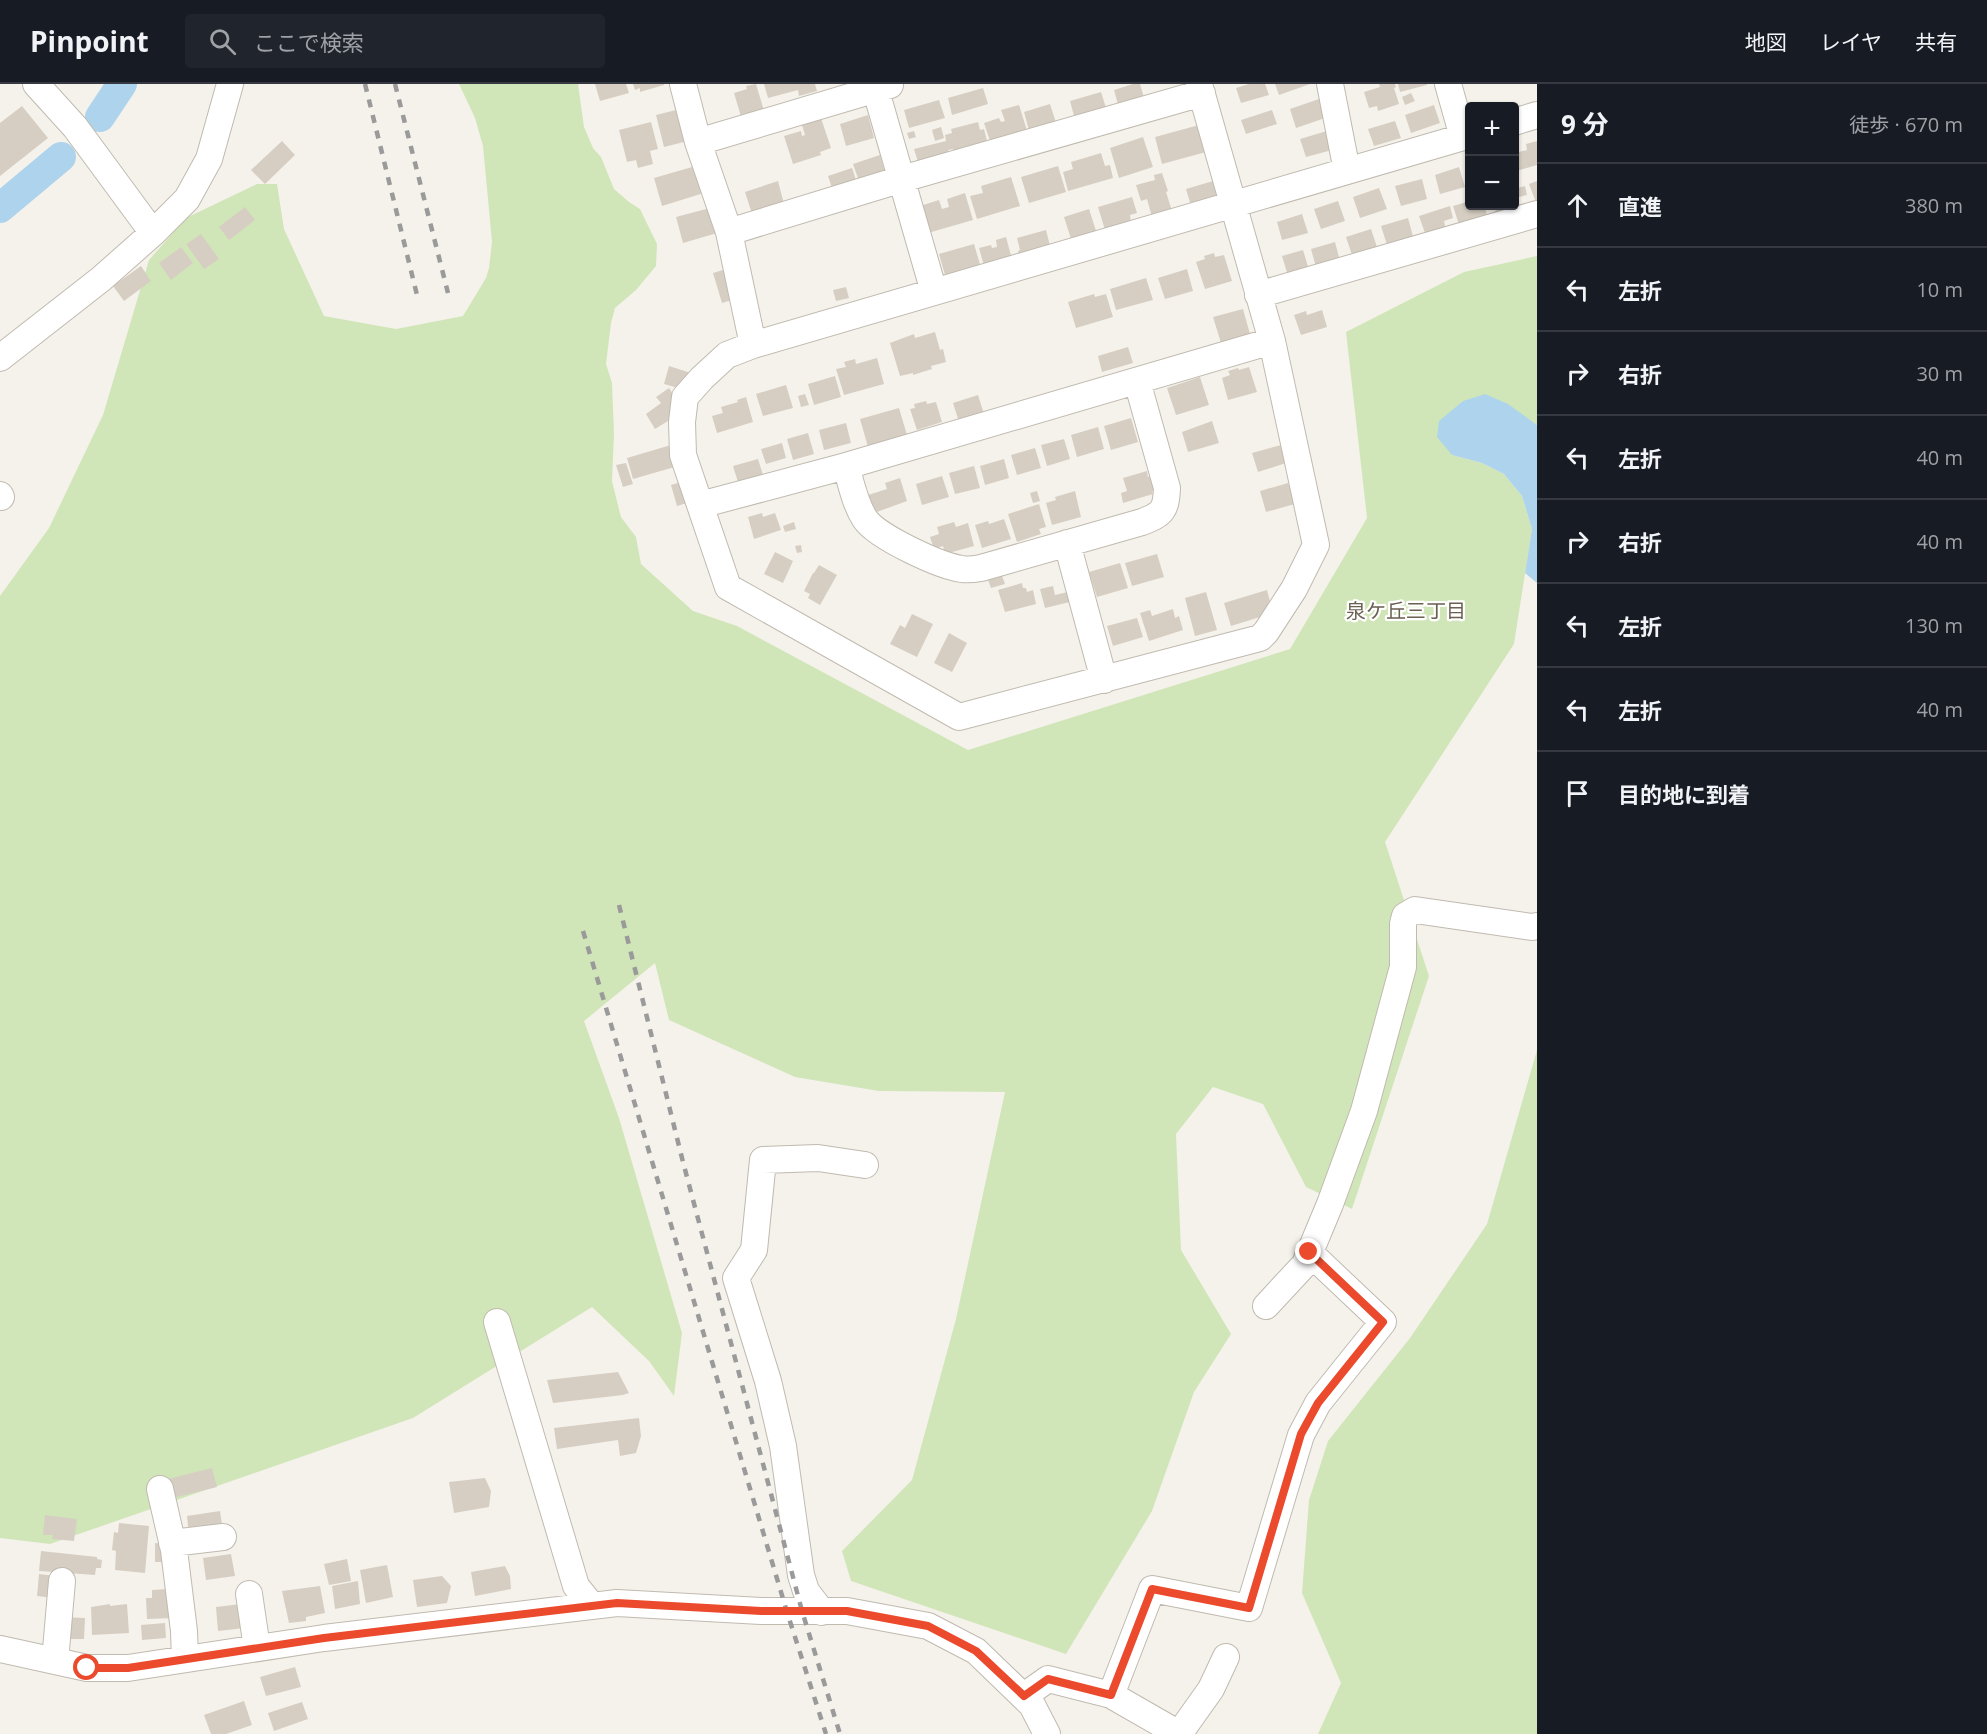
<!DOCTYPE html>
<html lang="ja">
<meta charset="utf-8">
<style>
:root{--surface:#171b24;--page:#20242c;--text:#f1f3f6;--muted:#9ea1a6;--line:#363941}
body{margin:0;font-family:"Open Sans","Noto Sans JP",sans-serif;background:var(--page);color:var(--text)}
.controls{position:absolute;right:18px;top:18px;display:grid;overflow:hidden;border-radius:6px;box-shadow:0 2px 4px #0004}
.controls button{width:54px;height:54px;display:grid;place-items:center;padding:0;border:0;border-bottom:2px solid var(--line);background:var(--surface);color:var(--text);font:30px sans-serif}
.stop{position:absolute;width:18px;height:18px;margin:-14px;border:4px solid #eb4a2d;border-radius:50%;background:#fff}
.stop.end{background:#eb4a2d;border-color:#fff;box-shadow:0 2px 6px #0008}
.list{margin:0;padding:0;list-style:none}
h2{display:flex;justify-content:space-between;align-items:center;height:78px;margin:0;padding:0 24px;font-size:26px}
h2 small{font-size:20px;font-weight:400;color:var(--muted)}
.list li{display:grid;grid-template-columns:39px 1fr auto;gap:18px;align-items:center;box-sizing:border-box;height:84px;padding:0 24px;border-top:2px solid var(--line)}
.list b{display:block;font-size:22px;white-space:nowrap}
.list em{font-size:20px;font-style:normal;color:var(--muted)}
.icon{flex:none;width:33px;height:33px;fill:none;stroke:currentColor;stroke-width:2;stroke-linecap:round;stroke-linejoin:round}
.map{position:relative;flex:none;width:1537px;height:1650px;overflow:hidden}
header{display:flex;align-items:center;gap:36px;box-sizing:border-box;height:84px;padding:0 30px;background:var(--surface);border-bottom:2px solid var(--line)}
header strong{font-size:28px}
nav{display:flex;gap:33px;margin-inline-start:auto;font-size:21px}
.search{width:420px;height:54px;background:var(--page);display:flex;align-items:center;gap:15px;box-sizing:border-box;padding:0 21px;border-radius:6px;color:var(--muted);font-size:22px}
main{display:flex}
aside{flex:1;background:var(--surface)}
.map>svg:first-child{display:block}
.green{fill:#d1e6b8}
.water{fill:#aed3ec}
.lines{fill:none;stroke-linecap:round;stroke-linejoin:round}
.river{stroke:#aed3ec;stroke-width:30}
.building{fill:#d6cec2}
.minor-casing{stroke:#c0baaf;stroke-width:28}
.minor{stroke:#fff;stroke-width:26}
.rail{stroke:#9a9a9a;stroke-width:4.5;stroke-dasharray:8 8;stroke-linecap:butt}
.route{stroke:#eb4a2d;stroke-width:8}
.labels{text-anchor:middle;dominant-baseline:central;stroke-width:4.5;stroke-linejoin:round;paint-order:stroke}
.neighbourhood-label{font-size:20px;fill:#6b6152;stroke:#fff}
</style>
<header>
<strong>Pinpoint</strong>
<div class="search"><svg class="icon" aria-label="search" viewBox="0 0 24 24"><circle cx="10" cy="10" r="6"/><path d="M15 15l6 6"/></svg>ここで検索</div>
<nav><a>地図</a><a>レイヤ</a><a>共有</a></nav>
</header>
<main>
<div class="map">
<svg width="1537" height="1650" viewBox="0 0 1537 1650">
<rect width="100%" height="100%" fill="#f5f2ec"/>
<path class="green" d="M459,0H578L584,43L593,64L601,73L614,105L629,118L640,125L657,160L656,182L636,206L615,224L611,239L606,280L612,299L614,350L612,397L621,433L636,453L641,480L693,527L737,542L968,666L1290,565L1367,434L1346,248L1464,188L1537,172V341L1532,338L1452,371L1482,379L1504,390L1522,412L1532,445L1514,560L1385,758L1429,892L1352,1125L1306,1103L1263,1020L1213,1003L1176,1050L1181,1166L1231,1250L1194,1308L1152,1427L1066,1570L851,1497L842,1467L912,1396L956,1235L1005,1008L879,1007L795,993L669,936L655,879L584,937L619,1034L682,1249L674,1312L649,1277L592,1223L413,1334L50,1460L0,1454V512L49,444L103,331L149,176L186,134L257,100H277L284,145L324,232L396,245L463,232L486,194L489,184L492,158L483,62L475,34Z
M1537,966V1650H1318L1341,1599L1302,1509L1309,1416L1328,1357L1410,1254L1487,1140Z"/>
<path class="water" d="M1485,310L1508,320L1537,341V499L1525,489L1532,445L1522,412L1504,390L1482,379L1452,371L1437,353L1439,337L1463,317Z"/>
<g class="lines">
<path class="river" d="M100,33L122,0
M0,124L61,73"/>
</g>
<path class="building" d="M595,0H626L629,9L600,17Z
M633,0H664V1L640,8V4L635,6Z
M756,0L765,30L742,36L734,9L747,5L746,2Z
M764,0H815L817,7L799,12L798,6L768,14Z
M1133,0H1140L1145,17L1119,24L1114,6Z
M1249,0H1265L1269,11L1241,19L1236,4Z
M1275,0H1310L1279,11Z
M1379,0H1395L1396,3L1394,4L1399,20L1378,27L1377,22L1369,24L1364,8L1380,3Z
M1398,0H1427V1L1400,8Z
M983,4L988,20L952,31L948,14Z
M1101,8L1107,27L1078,35L1077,31L1074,32L1070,17Z
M1411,9L1415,17L1405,21L1402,13Z
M1319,15L1325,34L1296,44L1290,25Z
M939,16L945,34L909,44L904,26Z
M1050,20L1057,42L1030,50L1024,28Z
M1019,21L1029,53L991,60L984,39L999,34L1001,38L1005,37L1001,26Z
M1434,21L1440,39L1411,49L1405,31Z
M22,22L48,54L0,92V39Z
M680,25L688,57L664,63L656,31Z
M1272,26L1277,40L1246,50L1241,36Z
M868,31L874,54L846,62L840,40Z
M821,34L831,64L820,68L821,71L793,80L784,52L801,47L802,52L805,51L802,41Z
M1395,37L1401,54L1374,62L1368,45Z
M651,38L658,65L650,67L653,80L638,84L636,76L627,78L619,46Z
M978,38L980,46L984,45L988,61L954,70L953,65L948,66L950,73L919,81L914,65L946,57L945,51L952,49L951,45Z
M1199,41L1206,68L1162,80L1155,53Z
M941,43L944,54L935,57L932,46Z
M914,47L916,53L909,55L907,49Z
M1327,47L1332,66L1306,73L1300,55Z
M1143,53L1153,83L1119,94L1110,64Z
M282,57L295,71L265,100L251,86Z
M1537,57V81L1516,87L1514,69L1527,66L1526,60Z
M1101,69L1105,82L1110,81L1113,94L1068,107L1063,88L1073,85L1071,78Z
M880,71L885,89L859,97L853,80Z
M699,81L707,108L662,122L654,94Z
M1058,82L1066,108L1029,119L1021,93Z
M1459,83L1465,103L1440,110L1435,91Z
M852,84L858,102L834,110L828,92Z
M1162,89L1168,107L1166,108L1172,127L1152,133L1147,115L1141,117L1136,101L1155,96L1154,91Z
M1011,93L1020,122L977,135L970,112L983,109L981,102Z
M1422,95L1427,115L1401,122L1395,102Z
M778,97L785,124L753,133L745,108Z
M1213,97L1219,116L1192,125L1186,105Z
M1537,97V121L1529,100Z
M1525,102L1527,111L1515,114L1518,126L1497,132L1494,122H1514V105Z
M1379,104L1387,125L1360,134L1353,113Z
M965,109L973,136L928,149L920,122L939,116L942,125L949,123L947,115Z
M1132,113L1137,129L1130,131L1131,138L1105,146L1098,123Z
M1338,117L1345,137L1321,145L1314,125Z
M1470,117V122H1484L1489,136L1460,144L1453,122Z
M1450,122L1453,134L1444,137L1446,146L1426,152L1419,132Z
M245,123L255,136L229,156L219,143Z
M710,124L724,147L683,159L676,133Z
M1089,125L1097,150L1072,158L1064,133Z
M1302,130L1308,149L1282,156L1277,138Z
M1408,134L1414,156L1388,164L1381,142Z
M1371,145L1378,166L1353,174L1346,153Z
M1046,146L1051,166L1020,176L1018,167L1020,166L1017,154Z
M201,150L219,175L204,185L186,160Z
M1006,153L1012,175L984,182L979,164L991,161L992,164L997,163L996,156Z
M1335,158L1340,177L1316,183L1311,165Z
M974,160L982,187L957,192L956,188L945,191L939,170Z
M181,163L193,179L171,196L159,179Z
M1303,166L1309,186L1288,192L1282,172Z
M1214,169L1215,173L1224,171L1232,197L1205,205L1196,178L1205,175L1204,172Z
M141,182L151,197L124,217L113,202Z
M736,182L752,210L722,219L713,189Z
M1187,185L1193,207L1165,215L1158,194Z
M1146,194L1153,216L1116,226L1110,205Z
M846,203L849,214L836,217L833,206Z
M1094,210L1095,213L1106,210L1113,233L1076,244L1068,218Z
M1243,225L1250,250L1221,259L1213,233Z
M1322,226L1327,243L1301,251L1294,231L1306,227L1307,231Z
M935,248L940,266L943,265L946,278L931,282L932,285L913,291V289L900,292L890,259L914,250L915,254Z
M1128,263L1133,279L1102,288L1098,272Z
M877,274L884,300L844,311L836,285L846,283L844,278L855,275L856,280Z
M669,282L694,290L689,307L664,300Z
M1249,283L1257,308L1228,316L1222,294L1230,291L1228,287L1238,284L1239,286Z
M835,292L841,313L814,321L808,300Z
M1200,293L1209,321L1176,331L1167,304Z
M786,301L793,324L763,332L756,310Z
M669,304L684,327L655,345L646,330L661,319L656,313Z
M805,310L809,321L801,323L798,312Z
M978,311L984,330L959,338L953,319Z
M746,313L753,338L717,349L712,332L723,329L721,323L738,318L737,316Z
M926,317L927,320L936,318L942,338L917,346L910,325L915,324L914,320Z
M899,324L907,351L868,363L860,335Z
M1131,334L1138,358L1111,366L1104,342Z
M1212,337L1219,359L1188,368L1182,348Z
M846,339L851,359L824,366L819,346Z
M1098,343L1104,365L1077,373L1071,351Z
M808,349L814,370L793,376L787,355Z
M1064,355L1070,375L1047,382L1041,361Z
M782,359L786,374L766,380L761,365Z
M671,361L678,382L633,395L627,374Z
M1281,361L1286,379L1258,388L1252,369Z
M1035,364L1041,384L1017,391L1011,371Z
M758,375L763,391L738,398L733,382Z
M1004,375L1009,394L985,401L980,382Z
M626,379L633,400L623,403L616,381Z
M974,382L980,404L955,410L949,389Z
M1147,387L1148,393L1153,391L1157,406L1152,407L1153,410L1123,419L1121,409L1127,407L1123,394Z
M942,392L949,413L922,421L916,400Z
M694,394L700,415L677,422L671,401Z
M900,394L907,417L874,429L868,411L887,405L885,399Z
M1288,399L1295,420L1266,428L1260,407Z
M1037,407L1040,417L1033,419L1030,409Z
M1075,407L1081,433L1052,441L1046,419L1056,416L1055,413Z
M1039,420L1046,443L1039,445L1041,450L1017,458L1008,430Z
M762,429L763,433L775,429L781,446L754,455L748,433Z
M1004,435L1011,455L982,464L975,441L988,437L989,440Z
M794,438L796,445L785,448L783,442Z
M954,438L956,443L968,439L974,462L945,470L943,462L934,465L930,453L939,450L937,443Z
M801,461L802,468L797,469L795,462Z
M775,468L793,477L783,499L764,490Z
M1157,470L1164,493L1132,502L1125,479Z
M1120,479L1128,504L1097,513L1089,488Z
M819,481L837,491L820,521L808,514L810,510L804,507L813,489H814Z
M1001,489L1005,500L991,504L987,493Z
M1022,499L1023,504H1026L1027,508L1033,506L1036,520L1005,528L998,506Z
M1053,502L1055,511L1068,508L1070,518L1045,524L1040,505Z
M1267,506L1273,529L1231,542L1224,519Z
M1206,508L1217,546L1195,552L1185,514Z
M1173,525L1175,534L1179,532L1183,546L1149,557L1140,529L1150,526L1152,532Z
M912,530L933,540L917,573L890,560L900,541L905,544Z
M1137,534L1143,553L1113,562L1107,542Z
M949,549L967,559L952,588L934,579Z
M618,1288L629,1309L623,1311L553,1319L547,1296Z
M639,1334L641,1352L636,1369L620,1372L618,1356L557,1365L554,1344Z
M212,1384L217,1403L169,1415L164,1396Z
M485,1394L491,1407L489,1423L454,1429L449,1398Z
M220,1427L223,1447L189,1451L187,1432Z
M45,1431L77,1435L74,1457L52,1455L53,1451H43Z
M119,1439L149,1442L145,1489L115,1486L116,1467L112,1466L114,1448L118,1449Z
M155,1459L167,1460L166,1478H155Z
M41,1467L97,1473V1475L102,1476L101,1484H96L95,1491L39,1487Z
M231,1470L235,1492L206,1496L203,1474Z
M347,1475L351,1497L329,1501L324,1480Z
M387,1481L393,1513L366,1519L360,1486Z
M505,1482L510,1492L511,1505L475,1512L471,1488Z
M39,1490L55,1492L53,1514L37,1512Z
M442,1492L451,1502L447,1519L417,1523L413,1496Z
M358,1497L360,1520L335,1525L332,1502Z
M320,1502L325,1529L306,1533V1537L289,1539L282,1507Z
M167,1505L173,1534L147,1535L146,1514H152V1506Z
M110,1520V1522L127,1520L129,1549L92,1551L91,1523Z
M241,1520L244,1544L218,1547L216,1523Z
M62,1533L85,1534L84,1555H61Z
M165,1539L166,1554L142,1556L141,1541Z
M295,1583L301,1603L266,1612L260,1593Z
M244,1617L252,1641L226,1650H211L204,1631Z
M302,1618L308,1635L274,1647L268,1629Z"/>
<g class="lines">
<defs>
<path id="minor" d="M36,0L75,43L153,149
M683,0L698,58L729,148L753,261
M874,0L934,208
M1199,0L1272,257L1316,461L1294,505L1266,548L1260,554L959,633L728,503L683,371L682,338L685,313L702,294L727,271L753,261L1470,51
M1330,0L1347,87
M1448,0L1463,53
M1514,38L1537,31
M698,58L890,1
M729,148L902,95L1202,9
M1258,211L1537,130
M0,274L101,195L153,149L187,115L209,75L230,0
M846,382C851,399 855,420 865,435C877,453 940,482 962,485C968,486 975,485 981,484L1142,438C1163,430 1166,426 1167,404L1137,297
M0,411L1,413
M700,421L846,382L1272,257
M1067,459L1104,596
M1266,1222L1305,1180L1330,1120L1364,1027L1403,883V840L1405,832L1415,826L1532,843L1537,842
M497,1238L576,1502L592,1522
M160,1405L174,1466L184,1547L185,1575
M172,1459L223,1453
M249,1510L257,1564
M822,1528L806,1507L801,1491L783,1362L768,1297L736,1194L754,1166L763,1076L818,1074L865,1081
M0,1565L87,1584H128L324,1554L617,1519L761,1527H847L928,1542L976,1567L1032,1621L1047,1650
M55,1577L62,1497
M1111,1611L1179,1650L1211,1605L1226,1573
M1024,1612L1048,1595L1111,1611L1152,1505L1249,1524L1301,1351L1318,1319L1383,1238L1309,1168"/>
</defs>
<use href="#minor" class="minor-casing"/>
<use href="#minor" class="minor"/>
<path class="rail" d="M365,0L418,215
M395,0L448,209
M619,821L683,1078L802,1527L840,1650
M583,847L787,1528L826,1650"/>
</g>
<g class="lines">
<path class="route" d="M87,1584H128L324,1554L617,1519L761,1527H847L928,1542L976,1567L1024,1612L1048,1595L1111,1611L1152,1505L1249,1524L1301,1350L1318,1319L1383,1238L1309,1168"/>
</g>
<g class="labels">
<g class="neighbourhood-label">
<text x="1406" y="526">泉ケ丘三丁目</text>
</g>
</g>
</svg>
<div class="controls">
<button>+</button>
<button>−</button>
</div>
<div class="stop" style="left:87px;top:1584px"></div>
<div class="stop end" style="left:1309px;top:1168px"></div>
</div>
<aside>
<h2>9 分<small>徒歩 · 670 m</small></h2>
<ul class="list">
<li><svg class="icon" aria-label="ahead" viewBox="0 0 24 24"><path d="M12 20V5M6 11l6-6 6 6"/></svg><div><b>直進</b></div><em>380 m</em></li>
<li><svg class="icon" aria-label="left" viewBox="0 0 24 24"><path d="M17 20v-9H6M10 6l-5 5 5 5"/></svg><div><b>左折</b></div><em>10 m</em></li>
<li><svg class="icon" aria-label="right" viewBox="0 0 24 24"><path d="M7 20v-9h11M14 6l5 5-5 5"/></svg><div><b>右折</b></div><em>30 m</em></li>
<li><svg class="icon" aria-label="left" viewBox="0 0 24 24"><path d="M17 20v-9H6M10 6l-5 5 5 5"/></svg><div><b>左折</b></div><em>40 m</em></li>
<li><svg class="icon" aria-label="right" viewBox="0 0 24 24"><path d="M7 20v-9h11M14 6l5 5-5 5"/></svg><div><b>右折</b></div><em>40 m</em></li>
<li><svg class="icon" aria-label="left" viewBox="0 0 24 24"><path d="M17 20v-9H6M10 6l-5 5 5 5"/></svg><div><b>左折</b></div><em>130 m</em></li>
<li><svg class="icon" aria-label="left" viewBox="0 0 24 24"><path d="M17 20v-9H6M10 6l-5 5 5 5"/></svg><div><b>左折</b></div><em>40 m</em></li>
<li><svg class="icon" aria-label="arrive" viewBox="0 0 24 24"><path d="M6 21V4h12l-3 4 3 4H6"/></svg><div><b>目的地に到着</b></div></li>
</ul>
</aside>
</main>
